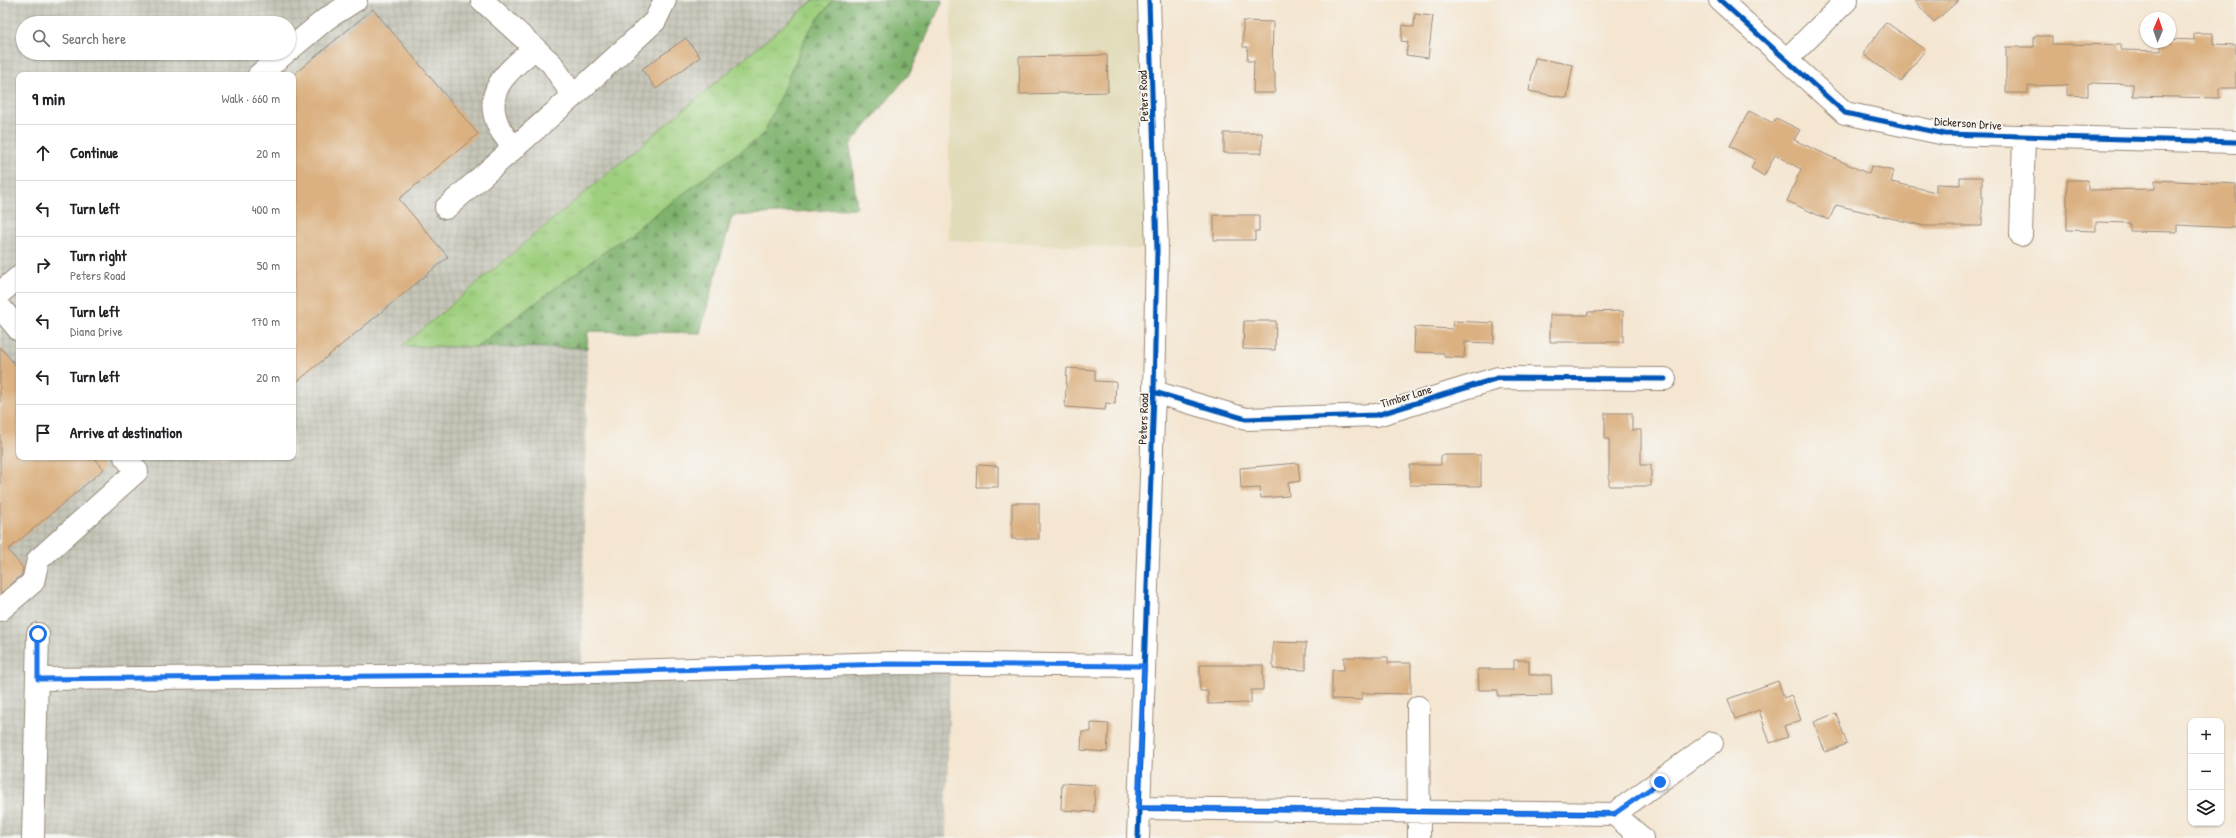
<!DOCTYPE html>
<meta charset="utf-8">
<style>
:root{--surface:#fff;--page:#f6f6f6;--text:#202124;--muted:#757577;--line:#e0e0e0}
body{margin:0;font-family:"Patrick Hand",sans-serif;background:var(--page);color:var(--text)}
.controls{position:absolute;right:12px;bottom:12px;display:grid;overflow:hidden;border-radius:8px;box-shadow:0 1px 3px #0004}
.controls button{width:36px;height:36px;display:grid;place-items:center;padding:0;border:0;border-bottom:1px solid var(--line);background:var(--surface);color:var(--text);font:20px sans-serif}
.compass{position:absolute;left:2140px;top:12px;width:36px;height:36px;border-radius:50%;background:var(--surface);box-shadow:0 1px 3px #0004;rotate:2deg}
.stop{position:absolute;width:12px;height:12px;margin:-9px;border:3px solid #1a73e8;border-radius:50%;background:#fff}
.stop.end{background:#1a73e8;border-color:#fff;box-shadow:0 1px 4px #0008}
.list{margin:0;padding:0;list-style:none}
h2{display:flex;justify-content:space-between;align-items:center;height:52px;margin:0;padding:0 16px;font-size:17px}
h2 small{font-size:13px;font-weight:400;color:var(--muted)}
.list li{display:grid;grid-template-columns:26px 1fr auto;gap:12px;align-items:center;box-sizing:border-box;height:56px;padding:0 16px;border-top:1px solid var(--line)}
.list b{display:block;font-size:15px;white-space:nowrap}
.list p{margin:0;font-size:13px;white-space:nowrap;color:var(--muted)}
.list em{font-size:13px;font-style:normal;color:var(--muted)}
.icon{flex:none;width:22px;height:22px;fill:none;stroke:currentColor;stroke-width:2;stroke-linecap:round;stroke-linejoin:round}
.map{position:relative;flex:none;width:2236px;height:838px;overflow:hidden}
.search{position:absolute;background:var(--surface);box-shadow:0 1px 3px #0004;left:16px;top:16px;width:280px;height:44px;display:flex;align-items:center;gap:10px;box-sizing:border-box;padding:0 14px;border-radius:22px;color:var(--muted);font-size:15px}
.panel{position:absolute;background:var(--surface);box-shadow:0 1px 3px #0004;left:16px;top:72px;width:280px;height:388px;border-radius:8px}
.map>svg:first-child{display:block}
.built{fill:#e2dcba}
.industrial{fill:url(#industrial-grid);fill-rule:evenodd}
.grass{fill:url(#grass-tufts);stroke:#6c7c4e}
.forest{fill:url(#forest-firs);stroke:#5c6e46}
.building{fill:#dbb181}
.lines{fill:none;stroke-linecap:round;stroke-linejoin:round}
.minor-casing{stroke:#988878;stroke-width:24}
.minor{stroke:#fff;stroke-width:22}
.cycleway-casing{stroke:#f6f6f2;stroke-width:8}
.cycleway{stroke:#0057b8;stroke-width:5}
.route{stroke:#1a73e8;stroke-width:5}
.labels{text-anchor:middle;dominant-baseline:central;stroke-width:3.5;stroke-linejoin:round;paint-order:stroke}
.street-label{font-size:12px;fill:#3b2a1e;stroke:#f6f6f2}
</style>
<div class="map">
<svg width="2236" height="838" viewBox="0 0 2236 838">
<defs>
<pattern id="industrial-grid" width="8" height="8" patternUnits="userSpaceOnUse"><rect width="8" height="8" fill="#c5c5b8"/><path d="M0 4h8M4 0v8" fill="none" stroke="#aaa99e"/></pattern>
<pattern id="grass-tufts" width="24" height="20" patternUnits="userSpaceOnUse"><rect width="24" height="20" fill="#9ecf7e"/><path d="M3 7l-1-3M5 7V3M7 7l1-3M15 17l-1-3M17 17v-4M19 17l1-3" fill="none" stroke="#89b26c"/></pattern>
<pattern id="forest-firs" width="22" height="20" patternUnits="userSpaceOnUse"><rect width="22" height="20" fill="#7eb26d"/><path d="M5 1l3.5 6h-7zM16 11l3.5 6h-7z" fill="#689159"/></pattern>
</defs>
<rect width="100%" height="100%" fill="#f6f6f2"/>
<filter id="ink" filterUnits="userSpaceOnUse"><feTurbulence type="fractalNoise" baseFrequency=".025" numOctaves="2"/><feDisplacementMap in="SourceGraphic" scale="8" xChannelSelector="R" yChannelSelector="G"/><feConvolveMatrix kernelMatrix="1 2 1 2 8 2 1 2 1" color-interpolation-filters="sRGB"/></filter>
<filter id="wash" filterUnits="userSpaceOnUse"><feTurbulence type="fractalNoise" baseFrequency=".012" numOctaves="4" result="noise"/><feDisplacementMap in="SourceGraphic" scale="16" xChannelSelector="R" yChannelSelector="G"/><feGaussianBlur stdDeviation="0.9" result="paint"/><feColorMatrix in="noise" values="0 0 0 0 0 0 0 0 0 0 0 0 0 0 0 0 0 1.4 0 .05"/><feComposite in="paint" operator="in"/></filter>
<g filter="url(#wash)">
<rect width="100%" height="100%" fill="#f4e6d1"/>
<path class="built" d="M951,0H1149L1157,250L948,240Z"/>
<path class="industrial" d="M0,0H814L402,345L587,348L582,672L950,664L946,838H0ZM23,23H289V53H23ZM19,75H293V457H19Z"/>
<path class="grass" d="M814,0H833L808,32L764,134L476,347L402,346Z"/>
<path class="forest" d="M833,0H943L910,73L850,145L857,208L732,216L700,333L588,331L587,348L476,347L764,134L808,32Z"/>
<g id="blocks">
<path class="building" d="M1914,0H1959L1934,22Z
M373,9L478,134L399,199L448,257L293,385V75Z
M1415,14L1433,16L1428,58L1406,55L1408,42L1401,41L1403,25L1414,27Z
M1243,21L1273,22L1272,72H1275V93H1253L1254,61H1247L1248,47H1243Z
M1886,22L1925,50L1901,82L1863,54Z
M2194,33H2213V44L2236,45V88H2219V98L2133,96V84L2088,83V96L2067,95V85L2028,86V93H2006V47H2034V36H2052V44L2121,45V50L2161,51V42H2170V39L2194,40Z
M686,38L700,57L656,89L642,69Z
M1107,55L1108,92L1020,94L1019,57Z
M1535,58L1573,65L1567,98L1529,91Z
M1749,111L1773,123L1776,118L1800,130L1794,140L1869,174L1871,166L1894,171L1891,182L1936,192V184L1960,185V177H1982V226H1924L1836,205L1829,220L1787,201L1801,169L1775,155L1764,176L1751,168L1755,160L1730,146Z
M1224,133H1262V153H1224Z
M2067,180H2088V190L2155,189V180L2236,184V228L2177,225V232L2130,231V223L2096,222V231L2067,230Z
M1214,215H1259V231H1255V240H1214Z
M1623,311V342H1550V315H1587L1588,312Z
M1244,321H1276L1275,350L1243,349Z
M1453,321L1494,323V343L1465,342L1464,358L1444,357V353L1414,352L1415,327L1452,329Z
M0,347L19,369V457H93L104,469L8,550L23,568L22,575L0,594Z
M1067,368L1095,370V381L1116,382L1115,404L1106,403L1105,410L1065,407Z
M1605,413H1632V430H1641V465H1651V486H1609V439H1605Z
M1441,455H1481V486L1410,485V465H1441Z
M1298,463L1300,481L1288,483L1289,496L1261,498L1260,488L1241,489L1240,468Z
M977,465L998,466V487H976Z
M1012,503H1039V539H1012Z
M1273,642L1306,643V670L1273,669Z
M1344,657H1388V663H1411V694L1362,693V700L1332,699V670H1344Z
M1514,660H1529V675H1551L1552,695L1498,696V690H1479L1478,669H1514Z
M1200,665H1263V690H1251V703L1208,704V691H1200Z
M1778,681L1784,698L1791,695L1801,720L1784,726L1788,737L1770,743L1759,710L1735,719L1728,699Z
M1836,713L1847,744L1825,752L1814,722Z
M1091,723L1109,724L1107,752L1081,750L1082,732H1091Z
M1062,783L1095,785L1094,812L1061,810Z"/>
</g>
</g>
<g filter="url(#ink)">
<use href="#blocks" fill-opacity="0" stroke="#988878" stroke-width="1"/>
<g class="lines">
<defs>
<path id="minor" d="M482,0L552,64L573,96
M1720,0L1845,113L1945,134L2236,142
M289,50L326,19L356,0
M1787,59L1847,0
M259,75L285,53
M514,148C509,141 501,133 498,125C482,88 511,69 535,48
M446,208L580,90L655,21L665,0
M2021,235L2024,137
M0,293L19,277
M0,307L19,330
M1154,392L1246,419L1377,415L1498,378L1665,379
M0,610L33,582L38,560L137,471L125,457
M38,679L495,675L888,663L1144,666
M1418,707L1419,838
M1138,808L1614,814
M1614,814L1712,743
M1614,814L1642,838
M33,838L38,634
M1138,838L1154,392L1157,250L1149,0"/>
</defs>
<use href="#minor" class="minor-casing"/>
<use href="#minor" class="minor"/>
<defs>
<path id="cycleway" d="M1720,0L1845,113L1945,134L2236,142
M1154,392L1246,419L1377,415L1498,378L1665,379
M1138,808L1614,814
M1138,838L1154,392L1157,250L1149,0"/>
</defs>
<use href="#cycleway" class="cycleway-casing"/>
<use href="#cycleway" class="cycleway"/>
</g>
</g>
<g class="lines" filter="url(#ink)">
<path class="route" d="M38,634V679L495,675L888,664L1144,666L1138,808L1614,814L1660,782"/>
</g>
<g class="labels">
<g class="street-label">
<text transform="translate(1143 96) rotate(-92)">Peters Road</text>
<text transform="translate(1968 123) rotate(4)">Dickerson Drive</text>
<text transform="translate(1406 396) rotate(-17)">Timber Lane</text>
<text transform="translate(1143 419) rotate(-88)">Peters Road</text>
</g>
</g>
</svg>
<div class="controls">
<button>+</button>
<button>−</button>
<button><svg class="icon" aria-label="layers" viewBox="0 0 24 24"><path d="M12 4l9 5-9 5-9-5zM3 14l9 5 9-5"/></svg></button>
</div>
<svg class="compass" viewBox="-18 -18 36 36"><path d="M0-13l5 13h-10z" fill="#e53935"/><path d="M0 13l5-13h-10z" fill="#757577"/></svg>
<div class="stop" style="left:38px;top:634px"></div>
<div class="stop end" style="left:1660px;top:782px"></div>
<div class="search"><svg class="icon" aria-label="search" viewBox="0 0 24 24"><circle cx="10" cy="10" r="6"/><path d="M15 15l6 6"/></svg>Search here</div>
<section class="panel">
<h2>9 min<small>Walk · 660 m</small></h2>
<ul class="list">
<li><svg class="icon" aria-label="ahead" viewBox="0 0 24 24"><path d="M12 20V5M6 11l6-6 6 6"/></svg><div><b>Continue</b></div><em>20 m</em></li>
<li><svg class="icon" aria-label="left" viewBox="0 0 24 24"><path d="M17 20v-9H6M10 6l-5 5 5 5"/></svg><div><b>Turn left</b></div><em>400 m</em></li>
<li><svg class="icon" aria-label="right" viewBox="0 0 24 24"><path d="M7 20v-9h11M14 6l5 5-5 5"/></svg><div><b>Turn right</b><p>Peters Road</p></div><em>50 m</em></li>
<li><svg class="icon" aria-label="left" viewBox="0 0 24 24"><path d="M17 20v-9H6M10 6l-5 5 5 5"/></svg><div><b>Turn left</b><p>Diana Drive</p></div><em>170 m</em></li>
<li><svg class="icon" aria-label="left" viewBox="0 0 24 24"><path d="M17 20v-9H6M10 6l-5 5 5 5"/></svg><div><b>Turn left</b></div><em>20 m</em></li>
<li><svg class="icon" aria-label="arrive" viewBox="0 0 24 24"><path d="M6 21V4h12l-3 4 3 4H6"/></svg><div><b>Arrive at destination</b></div></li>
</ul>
</section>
</div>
